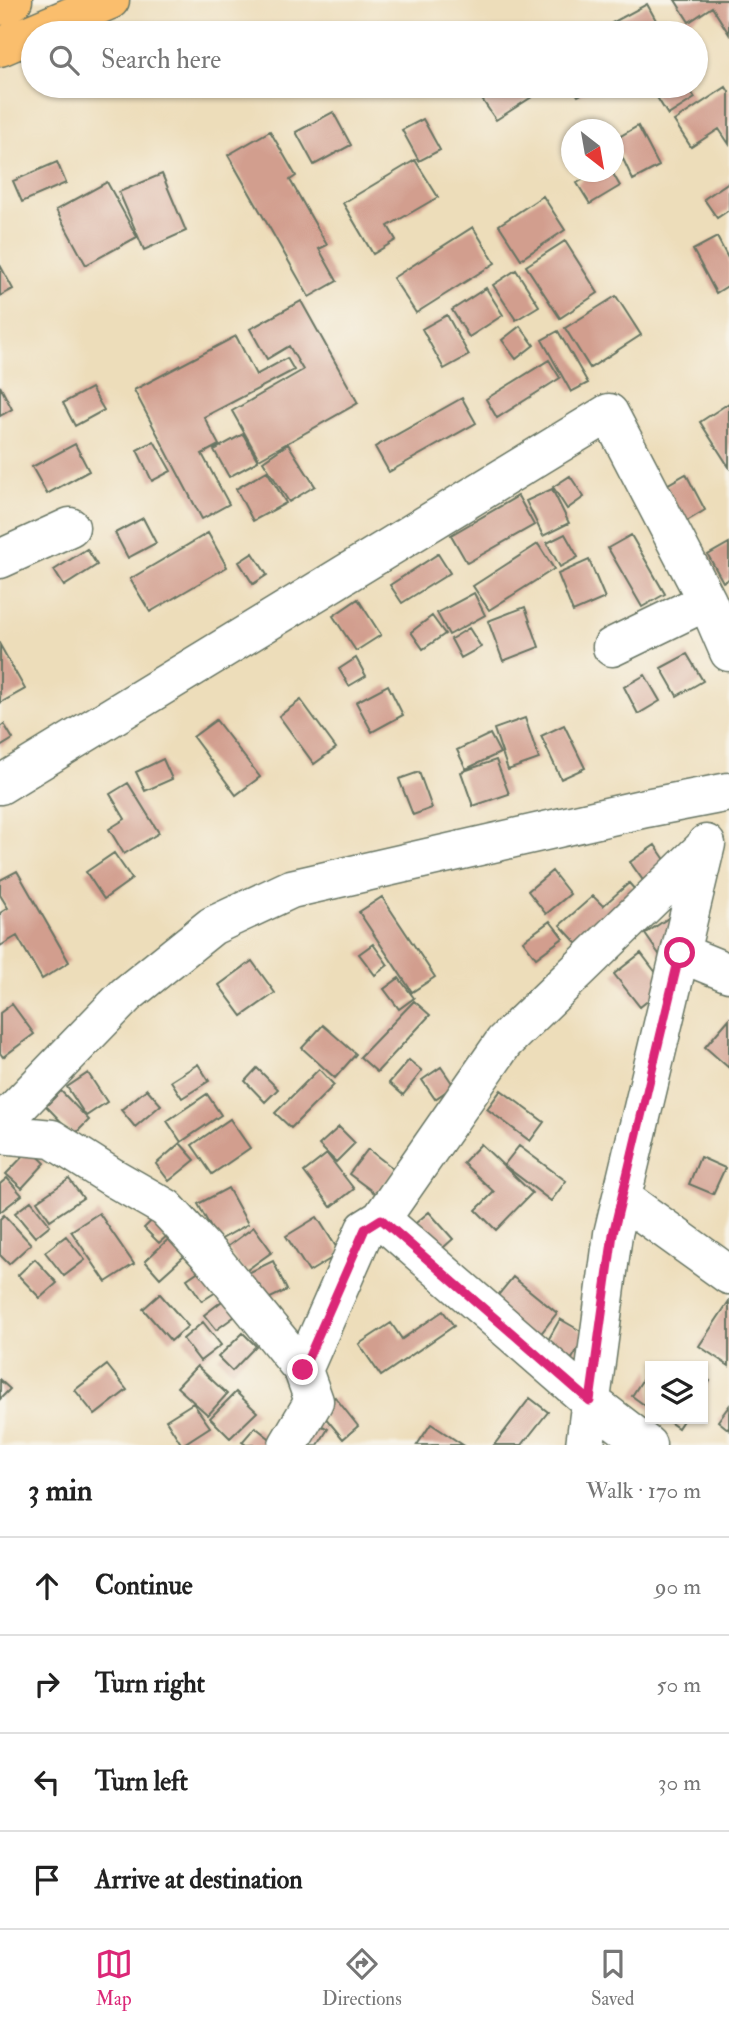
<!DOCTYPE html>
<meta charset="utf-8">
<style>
:root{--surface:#fff;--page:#f2f2f2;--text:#222;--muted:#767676;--line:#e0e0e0;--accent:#db2777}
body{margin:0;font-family:"IM FELL Double Pica",serif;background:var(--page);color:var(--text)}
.controls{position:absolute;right:21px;bottom:21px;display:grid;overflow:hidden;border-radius:0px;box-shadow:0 2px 5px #0004}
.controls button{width:63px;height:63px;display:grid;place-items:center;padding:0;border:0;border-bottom:2px solid var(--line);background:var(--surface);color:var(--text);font:35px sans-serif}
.compass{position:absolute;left:561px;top:119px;width:63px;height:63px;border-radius:50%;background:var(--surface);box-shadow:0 2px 5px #0004;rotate:149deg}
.stop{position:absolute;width:21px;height:21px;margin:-16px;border:5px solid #db2777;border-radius:50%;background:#fff}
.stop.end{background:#db2777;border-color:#fff;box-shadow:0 2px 7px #0008}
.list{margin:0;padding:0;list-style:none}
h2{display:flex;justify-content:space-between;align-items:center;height:91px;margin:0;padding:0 28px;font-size:30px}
h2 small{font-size:23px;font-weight:400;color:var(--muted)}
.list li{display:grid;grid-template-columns:46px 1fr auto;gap:21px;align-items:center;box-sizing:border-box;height:98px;padding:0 28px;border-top:2px solid var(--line)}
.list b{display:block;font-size:26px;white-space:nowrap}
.list em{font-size:23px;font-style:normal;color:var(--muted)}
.icon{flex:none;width:38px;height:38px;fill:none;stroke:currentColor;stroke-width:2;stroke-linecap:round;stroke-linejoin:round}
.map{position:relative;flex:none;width:729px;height:1445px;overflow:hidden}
.search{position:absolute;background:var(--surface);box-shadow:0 2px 5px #0004;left:21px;right:21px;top:21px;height:77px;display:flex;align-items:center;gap:18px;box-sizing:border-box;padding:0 24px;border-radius:38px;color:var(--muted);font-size:26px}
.sheet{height:483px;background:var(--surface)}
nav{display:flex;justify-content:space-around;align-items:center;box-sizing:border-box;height:98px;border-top:2px solid var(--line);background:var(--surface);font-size:19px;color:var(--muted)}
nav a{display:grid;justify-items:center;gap:4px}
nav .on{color:var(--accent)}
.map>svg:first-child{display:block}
.building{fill:#d29e8e}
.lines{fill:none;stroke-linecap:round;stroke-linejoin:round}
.street-casing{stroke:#677563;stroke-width:41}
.primary-casing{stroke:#677563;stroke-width:41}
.street{stroke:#fff;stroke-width:38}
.primary{stroke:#fabe6d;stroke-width:38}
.route{stroke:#db2777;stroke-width:9}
</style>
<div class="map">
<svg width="729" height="1445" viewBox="0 0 729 1445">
<rect width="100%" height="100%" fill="#f7f3e8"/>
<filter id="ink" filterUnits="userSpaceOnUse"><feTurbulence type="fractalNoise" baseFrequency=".0143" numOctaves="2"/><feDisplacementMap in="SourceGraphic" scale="14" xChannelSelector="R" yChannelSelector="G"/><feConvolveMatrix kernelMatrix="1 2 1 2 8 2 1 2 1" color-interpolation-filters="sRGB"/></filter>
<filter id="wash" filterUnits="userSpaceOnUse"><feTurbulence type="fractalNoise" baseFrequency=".00686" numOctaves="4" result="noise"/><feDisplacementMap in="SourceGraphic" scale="28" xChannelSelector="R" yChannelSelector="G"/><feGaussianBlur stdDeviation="1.57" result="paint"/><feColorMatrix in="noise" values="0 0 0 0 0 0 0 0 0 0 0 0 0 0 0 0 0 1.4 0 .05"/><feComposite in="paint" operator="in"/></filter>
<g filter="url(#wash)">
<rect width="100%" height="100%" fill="#edddba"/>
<g id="blocks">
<path class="building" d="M675,0H729V34L712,7L689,22Z
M647,4L663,33H617L612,23Z
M494,86H549L496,120L479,95Z
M572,86H597L578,96Z
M650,86H687L695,98L668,115Z
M726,87L729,92V144L719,129L691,147L674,121Z
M333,112L351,145L314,165L296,132Z
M423,119L440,150L419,161L402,130Z
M638,126L659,166L633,180L614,140Z
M270,131L296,176L290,180L327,245L319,249L337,281L309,297L228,155Z
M415,160L438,197L388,226L396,240L373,254L343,203Z
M57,162L66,183L22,202L13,181Z
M596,172H612L620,186L590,204L577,183Z
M162,174L186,231L144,250L119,192Z
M107,182L137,237L86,265L56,210Z
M729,182V210L717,218L704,199Z
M543,196L565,230L521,259L499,225Z
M473,227L495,263L416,313L393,278Z
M717,237L729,260V285L716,293L693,250Z
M565,241L598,293L560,318L526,266Z
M0,265L13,289L0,296Z
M516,270L539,306L516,320L493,285Z
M486,288L503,315L469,337L452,310Z
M616,296L641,335L590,368L565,328Z
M301,301L358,403L259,459L232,411L303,370L289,346L267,359L250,329Z
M447,315L469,355L444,369L422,329Z
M520,326L534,345L516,359L502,340Z
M558,331L588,383L571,392L542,340Z
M236,336L256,375L287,358L294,370L204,417L219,445L202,454L229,504L202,519L134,390Z
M549,360L560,378L497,418L486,399Z
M0,386L12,409L0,416Z
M91,388L104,410L75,426L63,403Z
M462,398L476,423L389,472L375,447Z
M729,403V467L700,422Z
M243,434L258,461L229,477L214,450Z
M154,441L171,471L152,481L137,450Z
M75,444L89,471L47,494L32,467Z
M288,444L315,486L289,502L263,461Z
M267,471L286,503L253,521L236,489Z
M686,474L705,510L685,522L665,486Z
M570,476L584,497L567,509L553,487Z
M552,489L569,523L543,536L526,501Z
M518,496L534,525L467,563L451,535Z
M143,518L156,543L128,558L115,533Z
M208,533L227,567L150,612L130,579Z
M565,534L578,557L560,567L547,543Z
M631,535L665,594L642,607L608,548Z
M729,543V579L723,582L708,555Z
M538,544L554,569L489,610L473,586Z
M87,549L97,565L64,586L54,570Z
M253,553L267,575L253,584L239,562Z
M438,554L450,573L402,603L390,585Z
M589,560L605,598L573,612L558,574Z
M474,593L485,615L449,635L437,613Z
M358,599L381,635L356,651L333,616Z
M525,607L539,647L503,661L488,621Z
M432,616L445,634L423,649L411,632Z
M469,628L481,647L461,658L451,639Z
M0,645L25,689L0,703Z
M687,654L703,681L677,696L661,668Z
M356,658L366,676L349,686L339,669Z
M645,675L660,701L638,714L624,687Z
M388,685L403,715L372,732L356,702Z
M301,700L336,748L314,764L279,716Z
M525,718L539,759L508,770L494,729Z
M216,720L260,777L236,795L193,737Z
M4,724L13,739L0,747V727Z
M564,725L585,768L561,779L541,736Z
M490,734L500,753L466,769L457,750Z
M163,759L172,779L145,791L136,772Z
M496,760L509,794L473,806L461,772Z
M419,772L432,808L413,815L399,779Z
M128,783L159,833L124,854L109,829L125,819L110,794Z
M655,845L676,876L652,893L630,862Z
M114,853L132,879L104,899L86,872Z
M17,871L69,962L42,979L17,936L0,946V913L8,908L0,895V880Z
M552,871L570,894L546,914L528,891Z
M629,883L643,899L584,951L560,925L593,896L603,906Z
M382,897L435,977L412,992L359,912Z
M674,914L661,957L645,934Z
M550,921L563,938L536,958L523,941Z
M373,944L388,965L375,975L359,954Z
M641,953L666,986L640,1007L614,974Z
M252,961L275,993L242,1016L219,985Z
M399,978L414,998L399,1009L384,989Z
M414,1001L430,1015L377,1072L360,1057Z
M12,1004L34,1034L3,1057L0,1053V1013Z
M729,1019V1068L705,1047Z
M323,1025L356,1054L335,1078L302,1048Z
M409,1060L422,1071L403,1095L389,1083Z
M198,1064L209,1081L182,1098L171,1081Z
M441,1067L454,1086L435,1099L422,1080Z
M257,1068L278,1089L265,1102L245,1081Z
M319,1069L334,1085L291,1128L275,1113Z
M88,1073L107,1102L86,1116L67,1087Z
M147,1089L161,1105L135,1127L121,1110Z
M501,1090L544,1122L530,1141L487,1109Z
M61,1091L89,1120L74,1135L46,1106Z
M207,1094L221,1115L181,1142L167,1121Z
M230,1119L250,1148L212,1174L192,1145Z
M339,1127L355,1143L336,1162L319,1145Z
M180,1143L195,1160L169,1181L156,1164Z
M481,1144L532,1193L496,1230L476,1210L494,1192L463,1163Z
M519,1146L566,1181L551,1201L504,1165Z
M30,1149L45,1163L22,1188L6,1174Z
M368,1149L395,1170L376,1194L349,1174Z
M327,1154L354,1189L331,1207L304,1172Z
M700,1157L725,1168L713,1194L689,1184Z
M7,1178L22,1195L0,1212V1184Z
M69,1179L83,1198L50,1220L37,1201Z
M228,1188L248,1224L218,1241L198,1204Z
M31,1201L50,1225L35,1237L15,1213Z
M161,1212L176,1228L159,1243L144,1228Z
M429,1212L453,1239L435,1255L411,1227Z
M99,1213L134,1264L106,1282L71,1231Z
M4,1215L31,1244L9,1264L0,1255V1219Z
M317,1217L340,1253L309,1272L286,1236Z
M254,1227L272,1252L244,1272L227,1247Z
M175,1233L191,1250L160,1278L145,1261Z
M66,1236L85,1260L64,1276L45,1252Z
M35,1259L57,1283L40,1298L18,1275Z
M273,1261L287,1290L262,1302L248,1273Z
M209,1264L224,1287L202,1301L187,1279Z
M513,1277L557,1313L535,1341L490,1305Z
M160,1294L188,1326L171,1341L143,1309Z
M230,1295L242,1311L216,1330L204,1315Z
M729,1301V1366L699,1346Z
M443,1311L454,1326L381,1376L359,1344L391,1323L402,1339Z
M560,1319L586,1334L572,1359L546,1344Z
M203,1322L221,1345L200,1361L183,1339Z
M243,1333L256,1346L232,1371L218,1357Z
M107,1365L127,1390L95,1415L75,1390Z
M197,1366L227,1394L208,1415L177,1387Z
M650,1368V1409L632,1396Z
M703,1376L710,1381L703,1392Z
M0,1380L10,1389L0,1399Z
M236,1392L257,1412L230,1438L210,1418Z
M335,1397L358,1426L343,1439L319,1410Z
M530,1398L548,1412L522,1445H494Z
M193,1403L210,1427L182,1445L166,1420Z
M729,1406V1430L718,1421Z
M665,1419H684L678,1428Z
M313,1421L328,1429L318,1445H299Z
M431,1424L463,1445H417Z
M255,1427L278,1445H246L242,1442Z"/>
</g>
</g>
<g filter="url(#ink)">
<use href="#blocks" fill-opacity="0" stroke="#677563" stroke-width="2"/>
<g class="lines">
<defs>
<path id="street" d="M0,559L70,527
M612,647L707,601
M0,785L609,413L707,601L729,652
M680,953L729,973
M0,1125L126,995L212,926L291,889L646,808L729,792
M0,1134L52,1139L112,1177L166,1208L212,1258L303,1370L314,1401L288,1445
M622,1198L729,1275
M381,1219L590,1401L647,1445
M303,1370L365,1229L381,1219L504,1042L705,847
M585,1445L613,1234L706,844"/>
<path id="primary" d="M0,6L13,0
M0,47L110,0"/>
</defs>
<use href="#street" class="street-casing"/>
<use href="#primary" class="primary-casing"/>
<use href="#street" class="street"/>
<use href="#primary" class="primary"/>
</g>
</g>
<g class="lines" filter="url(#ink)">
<path class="route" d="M303,1370L365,1229L381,1219L590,1401L613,1234L680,953"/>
</g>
</svg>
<div class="controls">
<button><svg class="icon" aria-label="layers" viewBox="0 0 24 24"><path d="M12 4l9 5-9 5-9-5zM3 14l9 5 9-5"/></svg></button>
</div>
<svg class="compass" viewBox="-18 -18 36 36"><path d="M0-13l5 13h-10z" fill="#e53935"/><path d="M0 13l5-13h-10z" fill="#767676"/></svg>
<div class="stop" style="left:680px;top:953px"></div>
<div class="stop end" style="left:303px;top:1370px"></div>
<div class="search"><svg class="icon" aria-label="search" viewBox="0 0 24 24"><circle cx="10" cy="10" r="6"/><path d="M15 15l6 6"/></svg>Search here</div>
</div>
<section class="sheet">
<h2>3 min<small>Walk · 170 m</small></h2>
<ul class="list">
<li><svg class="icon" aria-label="ahead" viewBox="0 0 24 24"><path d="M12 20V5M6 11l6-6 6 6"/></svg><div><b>Continue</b></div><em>90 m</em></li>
<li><svg class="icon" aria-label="right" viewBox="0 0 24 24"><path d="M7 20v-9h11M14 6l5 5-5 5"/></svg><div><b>Turn right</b></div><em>50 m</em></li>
<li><svg class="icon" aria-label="left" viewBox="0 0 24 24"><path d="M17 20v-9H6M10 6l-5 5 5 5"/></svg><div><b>Turn left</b></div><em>30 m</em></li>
<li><svg class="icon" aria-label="arrive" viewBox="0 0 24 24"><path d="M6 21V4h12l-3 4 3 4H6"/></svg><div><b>Arrive at destination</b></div></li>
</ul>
</section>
<nav>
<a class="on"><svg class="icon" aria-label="map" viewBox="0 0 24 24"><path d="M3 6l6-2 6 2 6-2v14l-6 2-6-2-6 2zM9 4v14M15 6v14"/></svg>Map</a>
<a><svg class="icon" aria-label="directions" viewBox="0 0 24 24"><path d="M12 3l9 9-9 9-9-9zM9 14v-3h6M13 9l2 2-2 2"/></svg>Directions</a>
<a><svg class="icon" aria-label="saved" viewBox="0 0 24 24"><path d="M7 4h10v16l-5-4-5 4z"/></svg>Saved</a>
</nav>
